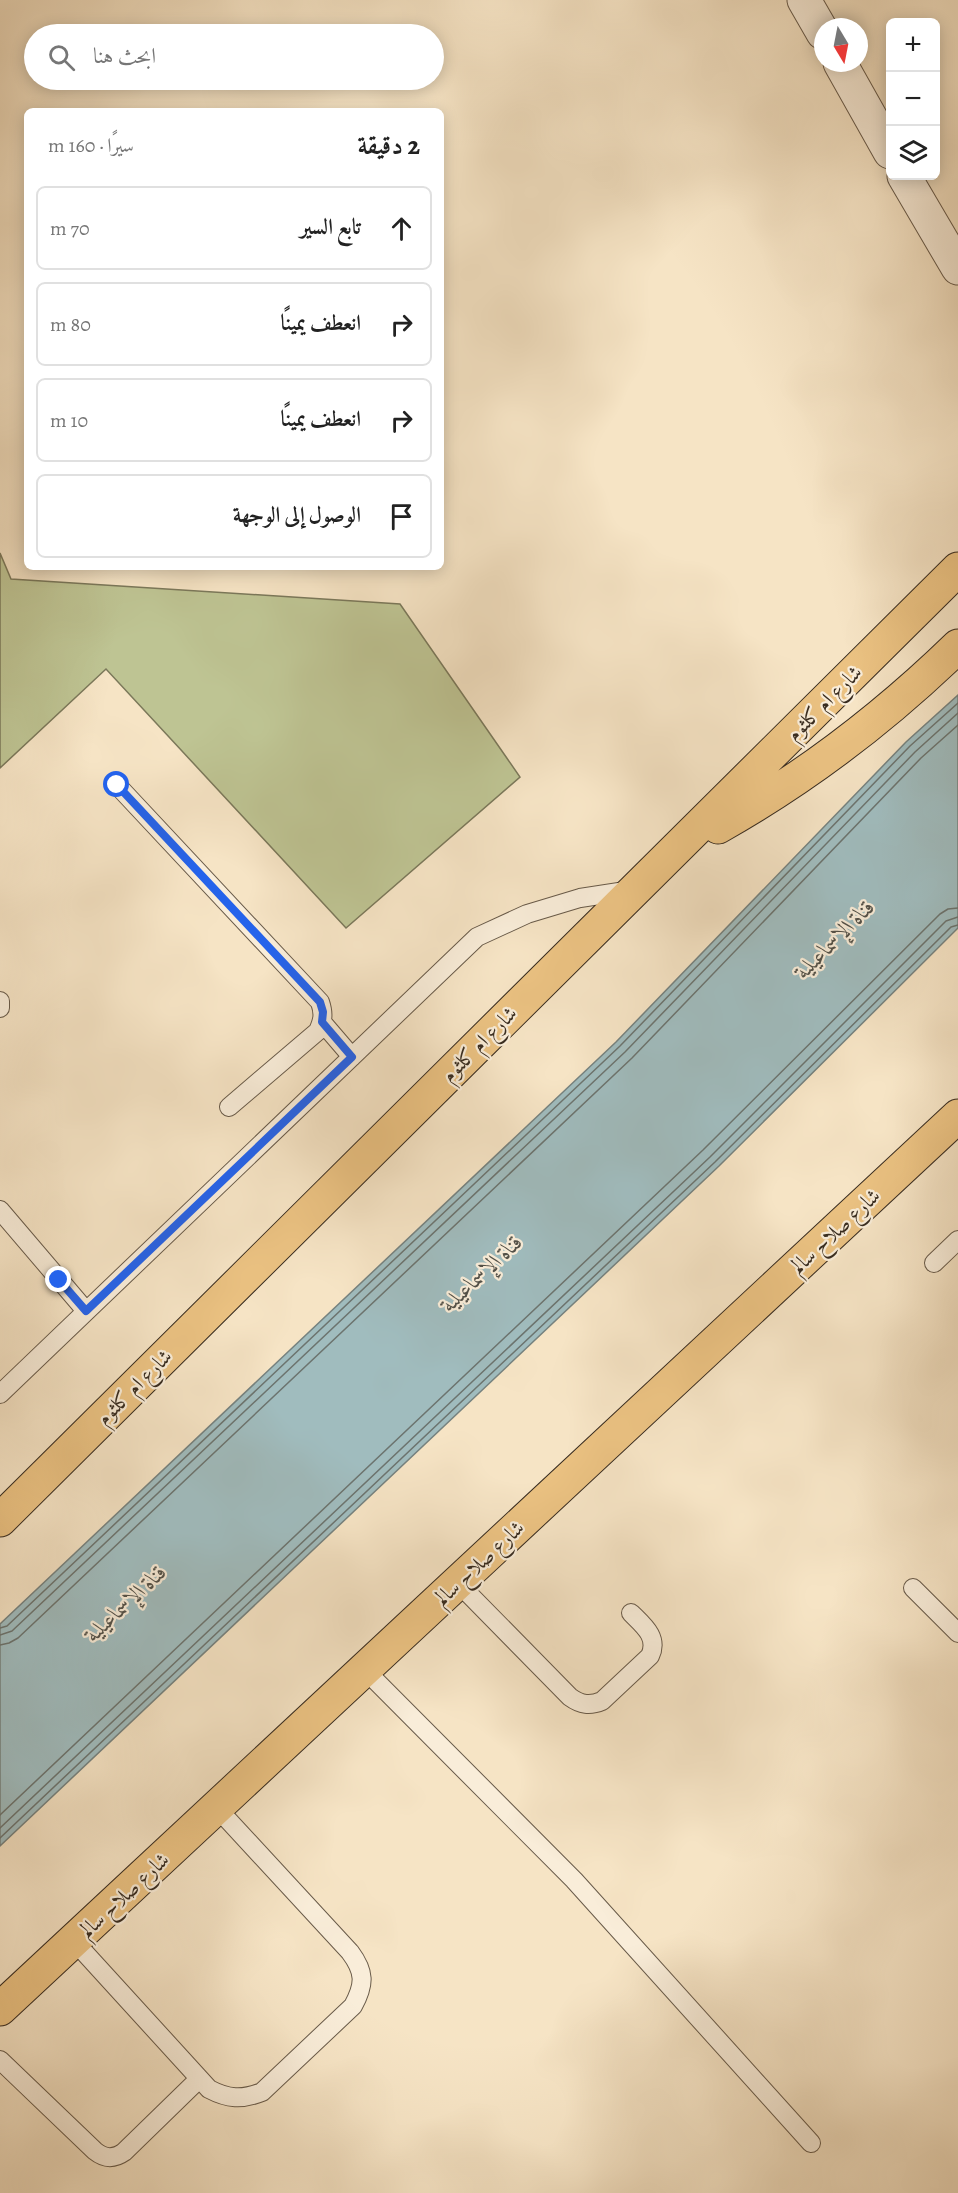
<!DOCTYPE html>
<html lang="ar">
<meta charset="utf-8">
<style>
:root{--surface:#fff;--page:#f6f6f6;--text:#222;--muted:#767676;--line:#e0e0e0}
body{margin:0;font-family:Alegreya,Amiri,serif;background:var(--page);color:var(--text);direction:rtl}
.controls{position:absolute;right:18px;top:18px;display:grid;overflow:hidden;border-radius:9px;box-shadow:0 3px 15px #0003}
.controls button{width:54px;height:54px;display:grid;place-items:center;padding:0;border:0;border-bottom:2px solid var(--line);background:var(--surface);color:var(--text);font:30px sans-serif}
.compass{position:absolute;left:814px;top:18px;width:54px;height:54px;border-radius:50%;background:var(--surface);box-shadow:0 3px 15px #0003;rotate:170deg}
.stop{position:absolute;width:18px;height:18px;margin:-14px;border:4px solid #2563eb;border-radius:50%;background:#fff}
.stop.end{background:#2563eb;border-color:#fff;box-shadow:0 2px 6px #0008}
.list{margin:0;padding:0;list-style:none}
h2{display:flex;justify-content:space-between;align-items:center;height:78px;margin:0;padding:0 24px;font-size:26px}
h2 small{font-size:20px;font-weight:400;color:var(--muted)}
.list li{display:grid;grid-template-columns:39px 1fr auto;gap:18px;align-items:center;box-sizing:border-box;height:84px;margin:0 12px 12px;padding:0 12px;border:2px solid var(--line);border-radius:9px}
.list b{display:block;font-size:22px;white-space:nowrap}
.list em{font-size:20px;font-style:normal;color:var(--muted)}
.icon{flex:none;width:33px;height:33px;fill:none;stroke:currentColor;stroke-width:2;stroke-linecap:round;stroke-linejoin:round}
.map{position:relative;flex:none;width:958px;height:2193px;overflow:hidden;direction:ltr}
.search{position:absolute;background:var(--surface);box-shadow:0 3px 15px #0003;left:24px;top:24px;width:420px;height:66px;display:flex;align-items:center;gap:15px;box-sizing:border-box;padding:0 21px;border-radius:33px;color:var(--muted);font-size:22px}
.panel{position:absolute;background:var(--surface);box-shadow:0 3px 15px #0003;left:24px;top:108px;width:420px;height:462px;border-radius:9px;direction:rtl}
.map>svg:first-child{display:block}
.green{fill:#bec493;stroke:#7b785a;stroke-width:1.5}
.water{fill:#a0bcbe;stroke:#76827f;stroke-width:1.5}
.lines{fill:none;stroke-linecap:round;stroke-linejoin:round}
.shore{stroke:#6c746f;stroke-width:1.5}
.lane-casing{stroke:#685a49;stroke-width:20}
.street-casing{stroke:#685a49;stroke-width:35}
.highway-casing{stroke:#382c20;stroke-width:35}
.lane{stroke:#f9edd9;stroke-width:18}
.street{stroke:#f9edd9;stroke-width:33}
.highway{stroke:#ebc282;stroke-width:33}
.route{stroke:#2563eb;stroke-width:8}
.labels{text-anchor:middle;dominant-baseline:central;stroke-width:4.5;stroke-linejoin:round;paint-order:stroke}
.street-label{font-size:21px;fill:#382c20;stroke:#f9edd9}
.water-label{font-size:22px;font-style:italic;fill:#525048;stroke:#f9edd9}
</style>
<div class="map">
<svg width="958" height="2193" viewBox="0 0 958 2193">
<rect width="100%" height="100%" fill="#f6e4c5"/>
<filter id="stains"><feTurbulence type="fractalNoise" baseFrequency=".00333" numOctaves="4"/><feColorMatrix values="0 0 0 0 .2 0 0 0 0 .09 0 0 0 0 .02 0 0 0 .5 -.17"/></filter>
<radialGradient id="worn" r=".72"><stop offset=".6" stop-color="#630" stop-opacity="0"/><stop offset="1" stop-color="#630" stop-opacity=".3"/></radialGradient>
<path class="green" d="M0,553L11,579L400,604L520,777L346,928L106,669L0,768Z"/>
<path class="water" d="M958,695V928L719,1166L0,1846V1624L616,1042L906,742Z"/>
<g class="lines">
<path class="shore" d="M0,1628L7,1626L620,1046L910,746L958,703
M0,1635L12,1631L625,1052L915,752L958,713
M0,1645L9,1643L18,1638L632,1058L921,758L958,725
M0,1815L703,1150L940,914L948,909L958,908
M0,1828L710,1157L946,921L958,917
M0,1838L715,1162L951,927L958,925"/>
<defs>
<path id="lane" d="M117,785L320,1002C324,1014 323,1020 318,1031L229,1107
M0,1001V1008
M322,1022L352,1057
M0,1210L86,1311
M934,1263L958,1240
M0,1394L477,937L527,914L580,898L632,890
M458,1583L570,1697C581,1705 590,1706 602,1701L650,1656C659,1637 643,1625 631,1613
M913,1588L958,1633
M365,1670L574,1880L811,2143
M74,1941L209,2089C228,2099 242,2100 262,2092L353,2006C365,1984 365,1972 350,1952L217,1808
M0,2060L95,2151C105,2159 114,2159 124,2152L199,2079"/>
<path id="street" d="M804,0L823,33
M840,63L890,152
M904,176L958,268"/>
<path id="highway" d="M718,827C805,778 886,716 958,646
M0,1520L958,569
M0,2009L958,1116"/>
</defs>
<use href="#lane" class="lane-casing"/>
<use href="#street" class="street-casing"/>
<use href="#highway" class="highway-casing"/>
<use href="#lane" class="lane"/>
<use href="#street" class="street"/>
<use href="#highway" class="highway"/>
</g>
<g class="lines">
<path class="route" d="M59,1280L86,1311L352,1057L322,1022L323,1012L320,1002L117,785"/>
</g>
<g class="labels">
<g class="street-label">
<text transform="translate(824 703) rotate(-45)">شارع ام كلثوم</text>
<text transform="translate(479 1044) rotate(-45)">شارع ام كلثوم</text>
<text transform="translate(835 1231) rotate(-43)">شارع صلاح سالم</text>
<text transform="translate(134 1387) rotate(-45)">شارع ام كلثوم</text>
<text transform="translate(479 1563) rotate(-43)">شارع صلاح سالم</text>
<text transform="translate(124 1895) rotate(-43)">شارع صلاح سالم</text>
</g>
<g class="water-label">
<text transform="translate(835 939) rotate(-45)">قناة الإسماعيلية</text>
<text transform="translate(482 1273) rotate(-43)">قناة الإسماعيلية</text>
<text transform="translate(126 1603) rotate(-43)">قناة الإسماعيلية</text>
</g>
</g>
<rect width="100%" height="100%" filter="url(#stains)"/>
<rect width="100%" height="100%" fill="url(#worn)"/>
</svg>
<div class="controls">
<button>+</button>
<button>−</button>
<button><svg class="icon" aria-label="layers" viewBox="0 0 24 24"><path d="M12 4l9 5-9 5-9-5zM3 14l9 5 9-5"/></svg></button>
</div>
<svg class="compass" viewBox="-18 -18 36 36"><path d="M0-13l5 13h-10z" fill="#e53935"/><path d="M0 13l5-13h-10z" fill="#767676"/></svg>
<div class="stop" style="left:117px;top:785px"></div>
<div class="stop end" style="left:59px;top:1280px"></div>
<div class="search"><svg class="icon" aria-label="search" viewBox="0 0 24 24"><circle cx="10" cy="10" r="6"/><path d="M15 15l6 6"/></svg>ابحث هنا</div>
<section class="panel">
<h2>2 دقيقة<small>سيرًا · 160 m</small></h2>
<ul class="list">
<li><svg class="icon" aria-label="ahead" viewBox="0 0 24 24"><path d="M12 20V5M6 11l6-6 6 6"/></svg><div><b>تابع السير</b></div><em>70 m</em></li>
<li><svg class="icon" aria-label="right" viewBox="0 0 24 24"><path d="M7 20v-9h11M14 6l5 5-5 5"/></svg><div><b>انعطف يمينًا</b></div><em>80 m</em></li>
<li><svg class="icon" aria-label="right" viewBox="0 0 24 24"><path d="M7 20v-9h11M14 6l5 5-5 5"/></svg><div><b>انعطف يمينًا</b></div><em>10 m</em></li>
<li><svg class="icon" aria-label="arrive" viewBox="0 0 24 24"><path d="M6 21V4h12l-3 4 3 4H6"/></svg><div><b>الوصول إلى الوجهة</b></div></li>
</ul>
</section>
</div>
